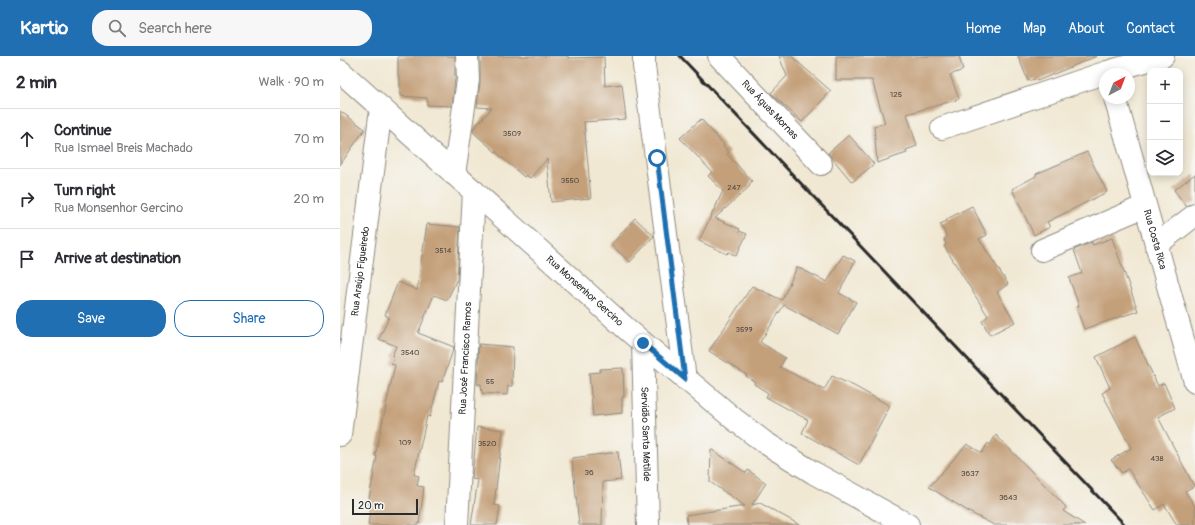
<!DOCTYPE html>
<meta charset="utf-8">
<style>
:root{--surface:#fff;--page:#f7f7f7;--text:#2b2b33;--muted:#7c7c81;--line:#e1e1e2;--accent:#1f6fb2}
body{margin:0;font-family:Pangolin,sans-serif;background:var(--page);color:var(--text)}
.controls{position:absolute;right:12px;top:12px;display:grid;overflow:hidden;border-radius:8px;box-shadow:0 2px 10px #0003}
.controls button{width:36px;height:36px;display:grid;place-items:center;padding:0;border:0;border-bottom:1px solid var(--line);background:var(--surface);color:var(--text);font:20px sans-serif}
.compass{position:absolute;left:759px;top:12px;width:36px;height:36px;border-radius:50%;background:var(--surface);box-shadow:0 2px 10px #0003;rotate:42deg}
.scale{position:absolute;left:12px;bottom:10px;width:66px;box-sizing:border-box;padding-left:4px;border:2px solid #2b2b2b;border-top:0;font-size:11px;line-height:14px;white-space:nowrap;color:#2b2b2b;-webkit-text-stroke:3px #f6f6f2;paint-order:stroke}
.stop{position:absolute;width:12px;height:12px;margin:-9px;border:3px solid #1f6fb2;border-radius:50%;background:#fff}
.stop.end{background:#1f6fb2;border-color:#fff;box-shadow:0 1px 4px #0008}
.list{margin:0;padding:0;list-style:none}
h2{display:flex;justify-content:space-between;align-items:center;height:52px;margin:0;padding:0 16px;font-size:17px}
h2 small{font-size:13px;font-weight:400;color:var(--muted)}
.list li{display:grid;grid-template-columns:26px 1fr auto;gap:12px;align-items:center;box-sizing:border-box;height:60px;padding:0 16px;border-top:1px solid var(--line)}
.list b{display:block;font-size:15px;white-space:nowrap}
.list p{margin:0;font-size:13px;white-space:nowrap;color:var(--muted)}
.list em{font-size:13px;font-style:normal;color:var(--muted)}
.actions{display:flex;gap:8px;padding:12px 16px}
.actions a{flex:1;padding:9px 0;border:1px solid var(--accent);border-radius:16px;text-align:center;font-size:14px;color:var(--accent)}
.actions .main{background:var(--accent);color:#fff}
.icon{flex:none;width:22px;height:22px;fill:none;stroke:currentColor;stroke-width:2;stroke-linecap:round;stroke-linejoin:round}
.map{position:relative;flex:none;width:855px;height:469px;overflow:hidden}
header{display:flex;align-items:center;gap:24px;box-sizing:border-box;height:56px;padding:0 20px;background:var(--accent);color:#fff}
header strong{font-size:19px}
nav{display:flex;gap:22px;margin-inline-start:auto;font-size:14px}
.search{width:280px;height:36px;background:var(--page);display:flex;align-items:center;gap:10px;box-sizing:border-box;padding:0 14px;border-radius:16px;color:var(--muted);font-size:15px}
main{display:flex}
aside{flex:1;background:var(--surface)}
.map>svg:first-child{display:block}
.building{fill:#c4a07a}
.lines{fill:none;stroke-linecap:round;stroke-linejoin:round}
.minor-casing{stroke:#8e8a7f;stroke-width:24}
.major-casing{stroke:#8e8a7f;stroke-width:24}
.minor{stroke:#fff;stroke-width:22}
.major{stroke:#fff;stroke-width:22}
.rail{stroke:#2b2b2b;stroke-width:3}
.route{stroke:#1f6fb2;stroke-width:5}
.labels{text-anchor:middle;dominant-baseline:central;stroke-width:4;stroke-linejoin:round;paint-order:stroke}
.number-label{font-size:8px;fill:#51483f}
.street-label{font-size:10px;fill:#2b2b2b;stroke:#f6f6f2}
</style>
<header>
<strong>Kartio</strong>
<div class="search"><svg class="icon" aria-label="search" viewBox="0 0 24 24"><circle cx="10" cy="10" r="6"/><path d="M15 15l6 6"/></svg>Search here</div>
<nav><a>Home</a><a>Map</a><a>About</a><a>Contact</a></nav>
</header>
<main>
<aside>
<h2>2 min<small>Walk · 90 m</small></h2>
<ul class="list">
<li><svg class="icon" aria-label="ahead" viewBox="0 0 24 24"><path d="M12 20V5M6 11l6-6 6 6"/></svg><div><b>Continue</b><p>Rua Ismael Breis Machado</p></div><em>70 m</em></li>
<li><svg class="icon" aria-label="right" viewBox="0 0 24 24"><path d="M7 20v-9h11M14 6l5 5-5 5"/></svg><div><b>Turn right</b><p>Rua Monsenhor Gercino</p></div><em>20 m</em></li>
<li><svg class="icon" aria-label="arrive" viewBox="0 0 24 24"><path d="M6 21V4h12l-3 4 3 4H6"/></svg><div><b>Arrive at destination</b></div></li>
</ul>
<div class="actions"><a class="main">Save</a><a>Share</a></div>
</aside>
<div class="map">
<svg width="855" height="469" viewBox="0 0 855 469">
<rect width="100%" height="100%" fill="#f6f6f2"/>
<filter id="ink" filterUnits="userSpaceOnUse"><feTurbulence type="fractalNoise" baseFrequency=".025" numOctaves="2"/><feDisplacementMap in="SourceGraphic" scale="8" xChannelSelector="R" yChannelSelector="G"/><feConvolveMatrix kernelMatrix="1 2 1 2 8 2 1 2 1" color-interpolation-filters="sRGB"/></filter>
<filter id="wash" filterUnits="userSpaceOnUse"><feTurbulence type="fractalNoise" baseFrequency=".012" numOctaves="4" result="noise"/><feDisplacementMap in="SourceGraphic" scale="16" xChannelSelector="R" yChannelSelector="G"/><feGaussianBlur stdDeviation="0.9" result="paint"/><feColorMatrix in="noise" values="0 0 0 0 0 0 0 0 0 0 0 0 0 0 0 0 0 1.4 0 .05"/><feComposite in="paint" operator="in"/></filter>
<g filter="url(#wash)">
<rect width="100%" height="100%" fill="#f1e8d3"/>
<g id="blocks">
<path class="building" d="M58,0H115V23L112,50L87,49V42L60,40V20H58Z
M140,0H228V2L264,1L265,30L282,28L286,63L244,66L251,142L211,146L207,103L190,122L186,119L184,121L133,76V73L152,52L137,51L140,26Z
M439,0H451L491,35L462,66L431,37L447,20Z
M496,0H619L623,14L610,19L619,43L567,58L577,90L566,94L567,97L537,107L534,70L545,67L532,24H496Z
M678,0H757L697,25L695,23L688,25Z
M0,55L25,73L0,109Z
M361,63L384,89L383,90L389,96L387,98L412,125L409,129L410,130L375,162L400,173L399,175L407,178L396,200L389,196L387,198L359,185L383,135L368,120L372,116L340,82Z
M509,79L534,108L512,126L488,97Z
M747,96L767,136L707,166L710,171L694,179L672,133L696,120V118Z
M855,118V147L846,150L834,134Z
M632,150L647,179L639,183L668,228L657,236L675,266L650,279L642,265L648,260L604,190L606,189L604,183L607,181L600,168L607,165V163Z
M295,162L314,180L290,206L271,189Z
M87,168L120,171L117,225H116L107,244L94,239L78,277L114,291L113,294L102,326L99,325L90,361L87,360L74,419L79,420L77,430L84,431L79,469H28L31,449L28,448L37,400H35L55,309L51,307L54,301L52,300L56,290L39,283L49,261L45,259L58,226L77,234Z
M772,182L798,255L744,273L736,251L739,250L729,222L742,217L734,194L752,186L753,189Z
M503,199L515,205L499,237L516,246L498,278L444,249L420,286L445,302L440,311L484,334L492,320L514,330L550,350L519,409L462,377L468,364L426,341L428,337L414,328L415,326L406,320L407,319L369,295L412,230L442,244L457,211L487,226Z
M795,281L818,330L824,327L835,352L818,361L854,430L845,435L855,451V469H837L824,448L815,454L788,413L782,417L771,404L791,392L762,337L770,332L756,301Z
M139,288L173,291L172,330H168L167,339L142,337L141,328H137Z
M283,312L284,341H282V357L253,360L249,317L260,316V313Z
M137,371L163,374L154,449L160,450L157,469H131L138,424L132,423Z
M656,379L726,451L723,455L745,469H654L631,457L589,431L627,388L642,397L648,387L650,389Z
M371,393L406,417L408,414L426,427L412,449L420,447L460,469H347L346,459L405,450L370,426Z
M278,396L281,424L263,426L262,469H239L232,402Z"/>
</g>
</g>
<g filter="url(#ink)">
<use href="#blocks" fill-opacity="0" stroke="#8e8a7f" stroke-width="1"/>
<g class="lines">
<defs>
<g id="minor">
<path d="M304,0V10L345,323"/>
<path id="s1" d="M379,0L481,108"/>
<path id="s2" d="M775,42L855,326"/>
<path d="M602,72L767,16L823,0"/>
<path d="M114,118L128,24L127,0"/>
<path d="M816,189L855,159"/>
<path d="M702,194L805,150"/>
<path id="s3" d="M303,287L308,469"/>
<path id="s4" d="M0,379L41,52"/>
<path id="s5" d="M117,469L134,135"/>
</g>
<g id="major">
<path id="s6" d="M0,15L289,275L394,363L424,386L474,417L568,469"/>
</g>
</defs>
<use href="#minor" class="minor-casing"/>
<use href="#major" class="major-casing"/>
<use href="#minor" class="minor"/>
<use href="#major" class="major"/>
<path class="rail" d="M340,0L785,469"/>
</g>
</g>
<g class="lines" filter="url(#ink)">
<path class="route" d="M303,287L345,323L317,102"/>
</g>
<g class="labels">
<g class="number-label">
<text x="556" y="38">125</text>
<text x="172" y="77">3509</text>
<text x="230" y="124">3550</text>
<text x="394" y="131">247</text>
<text x="103" y="194">3514</text>
<text x="404" y="273">3599</text>
<text x="70" y="296">3540</text>
<text x="150" y="325">55</text>
<text x="65" y="386">109</text>
<text x="147" y="387">3520</text>
<text x="817" y="402">438</text>
<text x="249" y="416">36</text>
<text x="630" y="417">3637</text>
<text x="668" y="441">3643</text>
</g>
<g class="street-label">
<text stroke="none"><textPath href="#s1" startOffset="74">Rua Águas Mornas</textPath></text>
<text stroke="none"><textPath href="#s2" startOffset="147">Rua Costa Rica</textPath></text>
<text stroke="none"><textPath href="#s4" startOffset="165">Rua Araújo Figueiredo</textPath></text>
<text stroke="none"><textPath href="#s6" startOffset="329">Rua Monsenhor Gercino</textPath></text>
<text stroke="none"><textPath href="#s5" startOffset="167">Rua José Francisco Ramos</textPath></text>
<text stroke="none"><textPath href="#s3" startOffset="91">Servidão Santa Matilde</textPath></text>
</g>
</g>
</svg>
<div class="controls">
<button>+</button>
<button>−</button>
<button><svg class="icon" aria-label="layers" viewBox="0 0 24 24"><path d="M12 4l9 5-9 5-9-5zM3 14l9 5 9-5"/></svg></button>
</div>
<svg class="compass" viewBox="-18 -18 36 36"><path d="M0-13l5 13h-10z" fill="#e53935"/><path d="M0 13l5-13h-10z" fill="#7c7c81"/></svg>
<div class="scale">20 m</div>
<div class="stop" style="left:317px;top:102px"></div>
<div class="stop end" style="left:303px;top:287px"></div>
</div>
</main>
